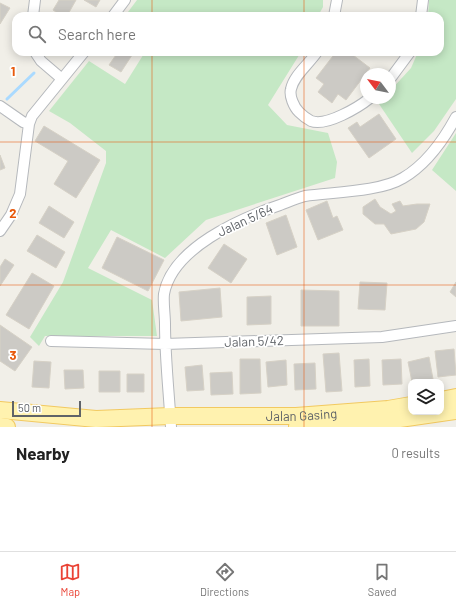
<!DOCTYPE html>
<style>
:root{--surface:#fff;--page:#f6f6f6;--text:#222;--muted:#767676;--line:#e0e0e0;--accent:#ea4335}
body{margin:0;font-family:Barlow,sans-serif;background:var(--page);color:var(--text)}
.controls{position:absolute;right:12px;bottom:12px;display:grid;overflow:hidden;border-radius:8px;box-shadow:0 2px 10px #0003}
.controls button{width:36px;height:36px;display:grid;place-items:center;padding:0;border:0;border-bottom:1px solid var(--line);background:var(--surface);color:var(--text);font:20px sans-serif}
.compass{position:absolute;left:360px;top:68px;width:36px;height:36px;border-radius:50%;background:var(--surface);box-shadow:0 2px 10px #0003;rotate:302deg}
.scale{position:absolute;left:12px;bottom:10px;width:69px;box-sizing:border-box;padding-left:4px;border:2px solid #5f6368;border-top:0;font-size:11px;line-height:14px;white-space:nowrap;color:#5f6368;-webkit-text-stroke:3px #fff;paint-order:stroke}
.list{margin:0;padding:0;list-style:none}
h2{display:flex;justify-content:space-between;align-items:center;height:52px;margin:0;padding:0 16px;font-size:17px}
h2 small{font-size:13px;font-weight:400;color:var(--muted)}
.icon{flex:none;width:22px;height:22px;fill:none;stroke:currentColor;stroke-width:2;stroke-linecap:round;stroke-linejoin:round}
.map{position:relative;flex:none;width:456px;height:427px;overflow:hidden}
.search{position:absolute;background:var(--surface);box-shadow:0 2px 10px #0003;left:12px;right:12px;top:12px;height:44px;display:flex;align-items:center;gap:10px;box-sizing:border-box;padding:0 14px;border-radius:12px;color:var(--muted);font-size:15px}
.sheet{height:124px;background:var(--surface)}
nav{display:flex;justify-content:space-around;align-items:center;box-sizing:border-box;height:56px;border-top:1px solid var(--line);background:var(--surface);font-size:11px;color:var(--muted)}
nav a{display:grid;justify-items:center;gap:2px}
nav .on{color:var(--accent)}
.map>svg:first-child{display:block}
.green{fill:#c5e8c5}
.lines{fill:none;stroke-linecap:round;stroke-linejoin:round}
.stream{stroke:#aadaff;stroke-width:3}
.building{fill:#cccac5;stroke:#d6d1c6}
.street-casing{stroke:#b5b8bc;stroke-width:12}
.primary-casing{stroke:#f2c960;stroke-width:18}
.street{stroke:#fff;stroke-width:10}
.primary{stroke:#fff2af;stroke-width:16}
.grid{fill:none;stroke:#e8590c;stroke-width:1;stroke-opacity:0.55}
.labels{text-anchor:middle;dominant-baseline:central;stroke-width:3.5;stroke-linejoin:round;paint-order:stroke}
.street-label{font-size:13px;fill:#5f6368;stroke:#fff}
.grid-label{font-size:13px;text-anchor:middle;font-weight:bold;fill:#e8590c;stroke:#fff;stroke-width:3.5;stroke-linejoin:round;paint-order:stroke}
</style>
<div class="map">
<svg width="456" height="427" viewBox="0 0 456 427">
<rect width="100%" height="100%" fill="#f1efe8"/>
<path class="green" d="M137,0H323V7L318,16H125Z
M429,0H456V99L434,131L412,153L379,104L384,98H390V91L411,68L418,52H440V16H428Z
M145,52H301L268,105L287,125L328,133L337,162L335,178L206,220L165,258L111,230L88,268L152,300L157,336H45L39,346L30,337L63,282L106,163V151L70,123L49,111L89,61L125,84Z
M456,133V191L432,170Z"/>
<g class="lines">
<path class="stream" d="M7,99L34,73"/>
</g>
<path class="building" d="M59,0H76L67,16H62L53,10Z
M84,0H100L96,7Z
M0,3L10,8L0,24Z
M118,52H134L121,72L109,65Z
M336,52H349L370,68L346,100L338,94L332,103L318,92L324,84L316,78Z
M379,114L396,139L369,158L348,128L357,122L360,127Z
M44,126L100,160L76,198L54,184L68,161L35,141Z
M0,155L5,168L0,170Z
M375,199L380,207L391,214L396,211L392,204L400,201L403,206L417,204H430L424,222L416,229L391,234L384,224H375L363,214V207Z
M327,201L333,218L337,216L343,230L318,240L306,210Z
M49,206L74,222L64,238L39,223Z
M286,215L297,247L277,255L266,223Z
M37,235L65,252L56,268L27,251Z
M117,237L164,260L148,291L102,268Z
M224,244L247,259L231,283L208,268Z
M5,259L14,265L0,286V267Z
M32,273L54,286L29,329L6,315Z
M360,282L387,283L385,310L358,309Z
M456,282V297L450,292Z
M220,288L222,317L181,321L179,292Z
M301,290L339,291V326H301Z
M271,296V324L247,325V297Z
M0,325L32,347L15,371L0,361Z
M454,349L456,375L438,377L435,351Z
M339,353L342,391L326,392L323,354Z
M429,357L433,379L412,382L408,362Z
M240,359H260L261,393L240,394Z
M369,359L370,386L355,387L354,360Z
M401,359L402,384L383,385L382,360Z
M286,360L287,385L268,387L266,362Z
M34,361L51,362L49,388L32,387Z
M315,363L316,389L295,390L294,364Z
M202,365L204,390L187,391L185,367Z
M64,370H83L84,388L65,389Z
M99,371H120V392H99Z
M232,372L233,394L211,395L210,373Z
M127,374H144V392H127Z"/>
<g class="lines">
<defs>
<path id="street" d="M33,16L35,0
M113,16L125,0
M334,16L337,0
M421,16L423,0
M35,52L41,61L62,79
M317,52C309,64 294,75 291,89C289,96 294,107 299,112C302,115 307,119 311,121C326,127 359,107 370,98
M390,79L410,52
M0,106L23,122L29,124
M0,231L11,215L20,194L29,124L32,116L84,52
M51,341L165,344L382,337L456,326
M171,427C169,393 165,358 165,324C165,315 163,303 164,294C172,248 241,218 280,205C288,202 297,198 305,196C333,192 380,192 403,178C427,164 443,141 456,117"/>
<g id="primary">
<path d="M441,400L456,397"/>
<path id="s1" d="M0,410L96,419L170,416H296L388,409L411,405"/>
<path d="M0,426L7,427"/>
<path d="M297,426L393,420L456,411"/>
</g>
</defs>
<use href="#street" class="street-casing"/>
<use href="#primary" class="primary-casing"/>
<use href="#street" class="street"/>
<use href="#primary" class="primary"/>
</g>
<path class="grid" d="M152,0V16M304,0V16M152,52V427M304,52V427M0,142H456M0,285H456"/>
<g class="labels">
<g class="street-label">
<text transform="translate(245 220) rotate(-25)">Jalan 5/64</text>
<text transform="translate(254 341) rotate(-2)">Jalan 5/42</text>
<text stroke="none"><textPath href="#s1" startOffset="302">Jalan Gasing</textPath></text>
</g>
</g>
<g class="grid-label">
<text x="13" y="76">1</text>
<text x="13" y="218">2</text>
<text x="13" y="360">3</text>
</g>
</svg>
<div class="controls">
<button><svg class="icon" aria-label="layers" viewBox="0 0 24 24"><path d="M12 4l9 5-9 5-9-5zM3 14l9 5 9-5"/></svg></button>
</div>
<svg class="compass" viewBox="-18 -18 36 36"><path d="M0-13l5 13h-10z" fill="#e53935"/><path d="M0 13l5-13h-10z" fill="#767676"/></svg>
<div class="scale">50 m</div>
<div class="search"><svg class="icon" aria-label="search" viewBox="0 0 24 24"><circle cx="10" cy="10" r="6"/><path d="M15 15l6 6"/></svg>Search here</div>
</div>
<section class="sheet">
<h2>Nearby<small>0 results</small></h2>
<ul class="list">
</ul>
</section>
<nav>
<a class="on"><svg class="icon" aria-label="map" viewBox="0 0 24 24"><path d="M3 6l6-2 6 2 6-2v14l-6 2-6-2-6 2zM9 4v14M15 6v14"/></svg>Map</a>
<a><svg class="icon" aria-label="directions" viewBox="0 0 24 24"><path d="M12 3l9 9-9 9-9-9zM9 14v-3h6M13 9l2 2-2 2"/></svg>Directions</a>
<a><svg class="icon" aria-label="saved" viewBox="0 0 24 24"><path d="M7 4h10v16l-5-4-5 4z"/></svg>Saved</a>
</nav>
